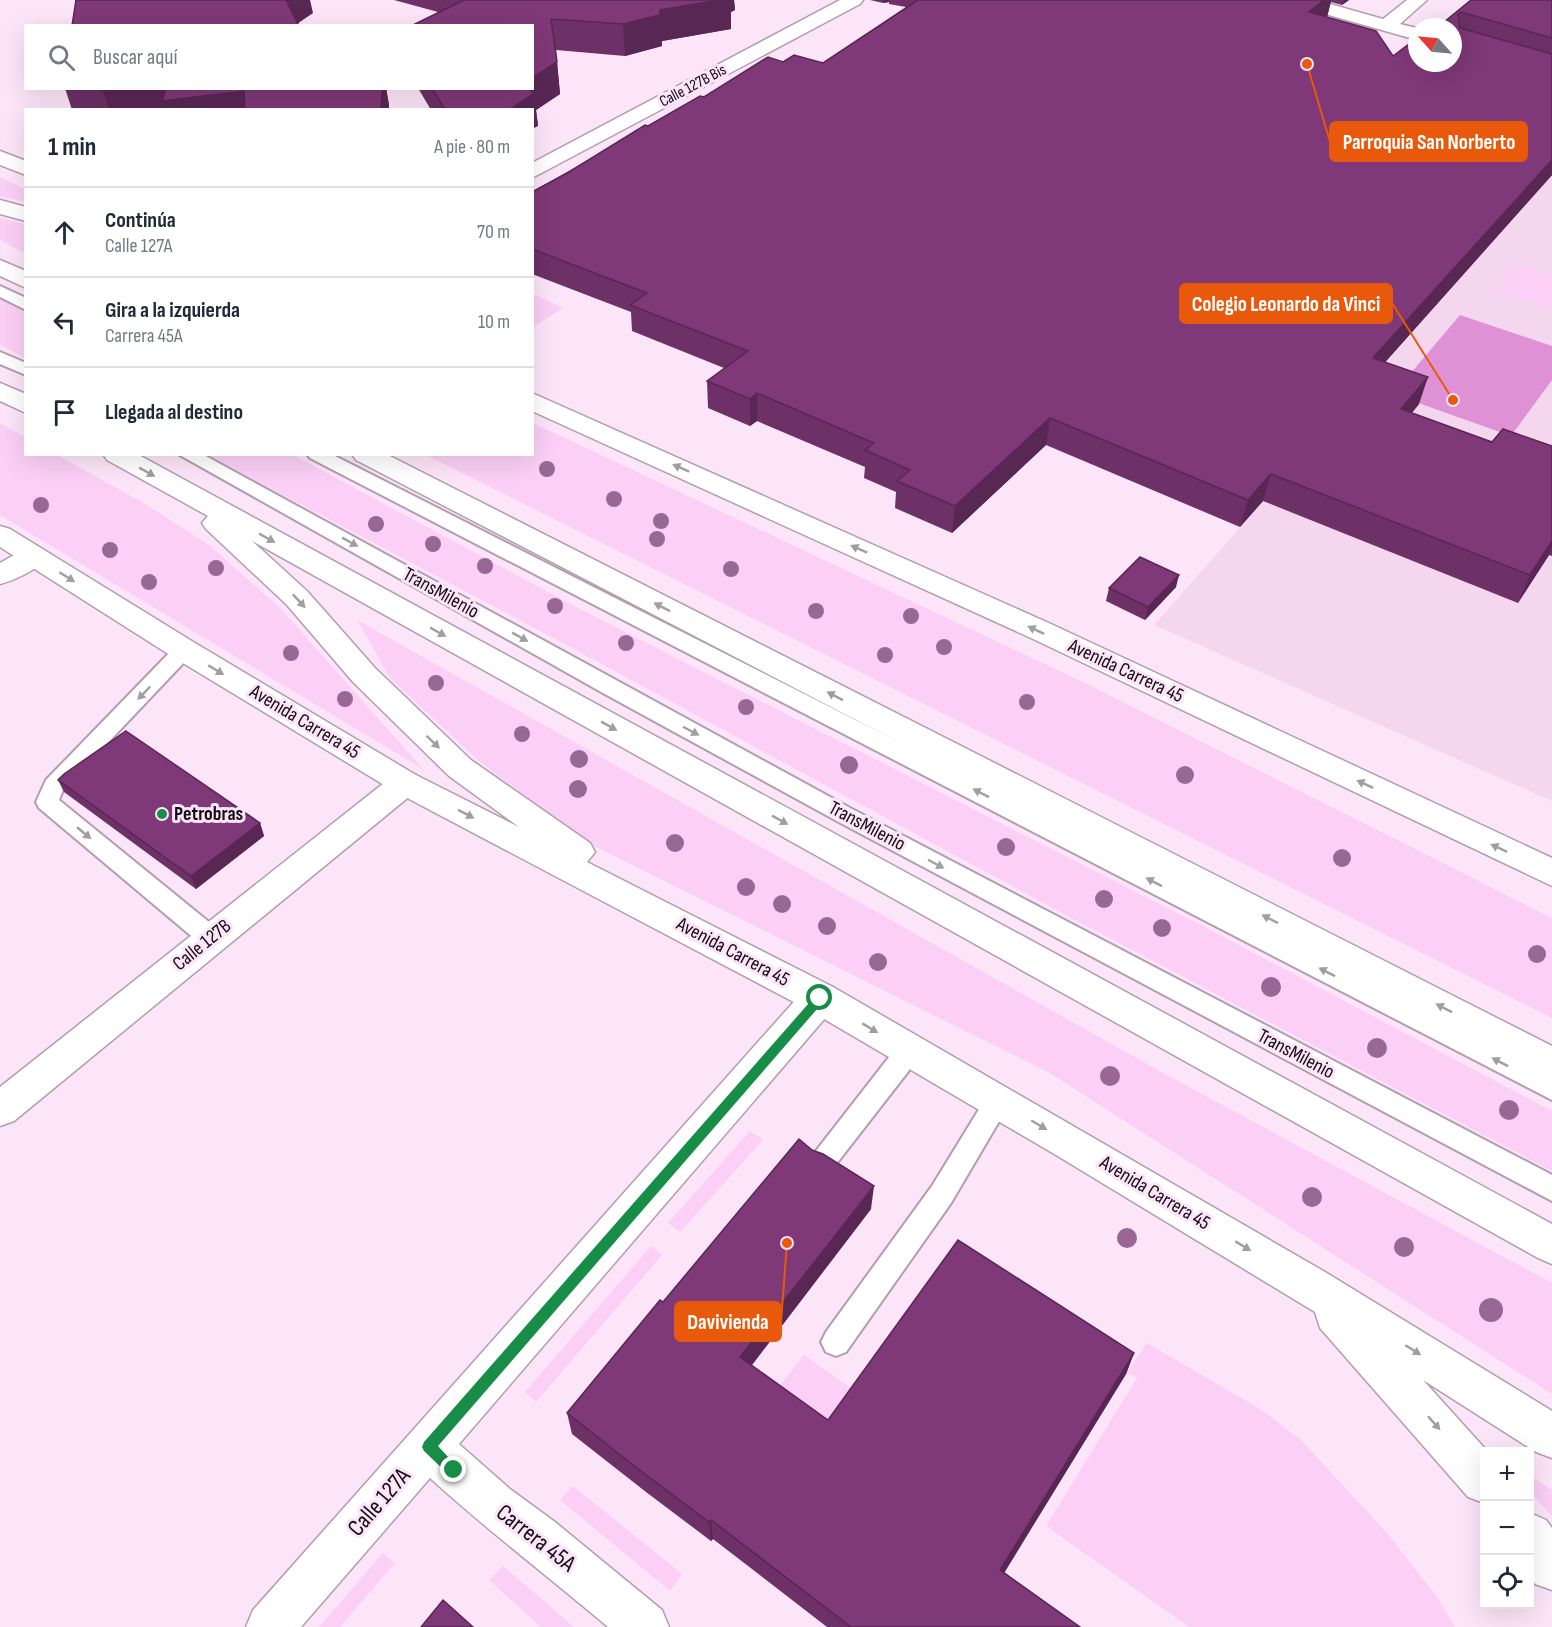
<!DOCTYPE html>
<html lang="es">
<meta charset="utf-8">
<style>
:root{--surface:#fff;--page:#f6f6f7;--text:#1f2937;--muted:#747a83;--line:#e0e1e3}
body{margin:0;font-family:"Sofia Sans Condensed",sans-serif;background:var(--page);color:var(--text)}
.controls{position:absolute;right:18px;bottom:18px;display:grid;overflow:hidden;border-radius:0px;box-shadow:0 6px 24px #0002}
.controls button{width:54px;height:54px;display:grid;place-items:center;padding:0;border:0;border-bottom:2px solid var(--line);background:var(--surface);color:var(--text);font:30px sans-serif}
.compass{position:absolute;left:1408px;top:18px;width:54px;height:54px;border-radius:50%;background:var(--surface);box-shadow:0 6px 24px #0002;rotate:297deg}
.stop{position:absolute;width:18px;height:18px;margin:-14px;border:4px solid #188d47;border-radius:50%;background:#fff}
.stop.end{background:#188d47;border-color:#fff;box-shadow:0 2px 6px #0008}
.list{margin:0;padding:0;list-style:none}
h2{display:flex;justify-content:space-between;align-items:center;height:78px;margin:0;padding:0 24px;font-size:26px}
h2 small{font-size:20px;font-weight:400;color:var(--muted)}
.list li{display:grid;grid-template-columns:39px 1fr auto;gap:18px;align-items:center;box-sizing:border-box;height:90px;padding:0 24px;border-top:2px solid var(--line)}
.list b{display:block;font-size:22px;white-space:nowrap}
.list p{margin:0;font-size:20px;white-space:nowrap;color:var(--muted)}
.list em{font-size:20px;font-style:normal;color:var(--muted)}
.icon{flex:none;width:33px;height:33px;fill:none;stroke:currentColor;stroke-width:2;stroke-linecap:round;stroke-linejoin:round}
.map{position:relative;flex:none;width:1552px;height:1627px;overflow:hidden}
.search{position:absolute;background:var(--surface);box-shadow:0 6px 24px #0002;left:24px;top:24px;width:510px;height:66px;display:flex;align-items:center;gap:15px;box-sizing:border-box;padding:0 21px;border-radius:0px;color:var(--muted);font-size:22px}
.panel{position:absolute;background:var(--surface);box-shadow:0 6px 24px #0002;left:24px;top:108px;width:510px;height:348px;border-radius:0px}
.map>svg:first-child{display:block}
.built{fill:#f4d7ef}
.green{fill:#fccff6}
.water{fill:#df91d6}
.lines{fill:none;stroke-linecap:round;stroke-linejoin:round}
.lane-casing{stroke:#b29daf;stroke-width:4}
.street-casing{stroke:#b29daf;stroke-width:3}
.highway-casing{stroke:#b29daf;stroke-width:3}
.lane{fill:#fff;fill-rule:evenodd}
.street{fill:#fff;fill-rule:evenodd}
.highway{fill:#fff;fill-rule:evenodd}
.tree{fill:#996796}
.wall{fill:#6d3067}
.shaded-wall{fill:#592754}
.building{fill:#7f3878;stroke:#592754;stroke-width:1.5}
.oneway{fill:#a19ea1}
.route{fill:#188d47}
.poi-dot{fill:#188d47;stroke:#fce5f8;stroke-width:2}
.labels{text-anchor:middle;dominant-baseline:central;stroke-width:6;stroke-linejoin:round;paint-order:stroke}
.far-street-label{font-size:16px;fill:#150d14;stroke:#fce5f8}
.street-label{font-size:20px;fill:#150d14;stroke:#fce5f8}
.poi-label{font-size:20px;font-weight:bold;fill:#150d14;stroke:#fce5f8;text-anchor:start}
.near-street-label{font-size:24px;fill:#150d14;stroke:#fce5f8}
.leader{fill:none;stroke:#e8590c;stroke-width:2}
.callout-dot{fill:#e8590c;stroke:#fce5f8;stroke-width:2}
.callout{fill:#e8590c;stroke:#e8590c;stroke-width:2}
.callout-label{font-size:21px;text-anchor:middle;font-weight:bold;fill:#fff}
</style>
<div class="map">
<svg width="1552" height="1627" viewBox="0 0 1552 1627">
<rect width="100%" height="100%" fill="#fce5f8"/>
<path class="built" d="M1552,175V801L1154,625Z"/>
<path class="green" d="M0,177L25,189V202L0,196Z
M0,218L25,224V253L0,240Z
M1519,265L1552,276V308L1497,291Z
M533,294L563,308L533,327Z
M0,299L25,312V358L0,345Z
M0,423L25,437L26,454L57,455L142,502L209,545L280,608L423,769L0,515Z
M533,423L1085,683L1552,918V1018L426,455L532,454Z
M208,455H293L578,608L1199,924L1552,1111V1171L1058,911L574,649Z
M357,620L1165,1074L1552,1283V1394L1048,1072L590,844L479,761L391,679Z
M750,1131L763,1140L680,1232L668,1223Z
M651,1246L662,1255L536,1402L525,1392Z
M1147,1343L1260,1409L1300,1439L1387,1533L1437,1597L1455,1627H1189L1046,1526L1137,1378L1133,1375L1126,1374Z
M804,1355L913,1432L880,1480L769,1399Z
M1530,1476L1552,1490V1516L1530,1492Z
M573,1486L682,1574L670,1591L560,1500Z
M383,1553L395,1563L340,1627H319Z
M503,1566L574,1627H541L489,1580Z"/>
<path class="water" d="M1460,315L1552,346V380L1511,436L1393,394Z"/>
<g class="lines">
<defs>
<path id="lane" d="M0,286L26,298V310L0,297Z
M0,352L26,363V375L0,364Z
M178,454H202L852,809L1552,1175V1201L837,821L603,693Z
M307,454H331L1047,817L1552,1076V1100L310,458Z
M184,643L191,645L194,650L191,655L63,790L59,800L220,931L223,938L220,945L211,948L202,945L39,808L36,802L46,780L177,645Z
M909,1040L918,1043L922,1051L907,1073L830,1172L821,1176L812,1172L808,1164L812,1156L900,1043Z
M998,1090L1007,1093L1011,1101L951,1203L846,1352L836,1356L826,1352L821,1342L826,1332L932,1186L989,1093Z"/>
<path id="street" d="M840,0H863L860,4L532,178V163Z
M1287,0H1316L1383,19L1407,0H1427L1400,24L1417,28V40L1290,4Z
M33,547L43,550L47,556C38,570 15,580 0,584V563L23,550Z
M405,771L416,775L421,783L416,791L14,1121L0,1126V1087L394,775Z
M820,983L833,987L838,998L833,1009L459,1444L510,1489L555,1522L662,1610L669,1627H608C549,1577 487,1530 430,1478L301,1627H246L253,1610L807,987Z"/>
<path id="highway" d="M0,151L26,161V175L0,165Z
M0,200L26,207V221L0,214Z
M0,260L26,271V288L0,276Z
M0,383L26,394V413L0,401Z
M532,393L1051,624L1552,858V886L1031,638L532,411Z
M103,454H137L1552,1224V1264L1538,1258L252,541L307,591L375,668L471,760L590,843L595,852L587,862L833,987L1325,1272L1552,1411V1458L1536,1452L1423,1380L1488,1452H1484V1503L1468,1497L1320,1328L1315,1312L1056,1155L807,1009L394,791L173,657L0,547V526L10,529L195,643L416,775L519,827L449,776L353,682L287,605L206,529L202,523L208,516L107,460Z
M352,454H386L1552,1046V1080L1539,1075L356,460Z
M1530,1513L1546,1520L1552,1528V1590L1535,1584L1530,1575Z"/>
</defs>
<use href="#lane" class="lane-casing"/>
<use href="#street" class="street-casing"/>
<use href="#highway" class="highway-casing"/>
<use href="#lane" class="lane"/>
<use href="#street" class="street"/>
<use href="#highway" class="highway"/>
</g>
<g class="tree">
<circle cx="547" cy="469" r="8"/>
<circle cx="614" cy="499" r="8"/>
<circle cx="41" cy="505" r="8"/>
<circle cx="661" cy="521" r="8"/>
<circle cx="376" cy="524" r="8"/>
<circle cx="657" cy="539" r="8"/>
<circle cx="433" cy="544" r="8"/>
<circle cx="110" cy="550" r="8"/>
<circle cx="485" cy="566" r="8"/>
<circle cx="216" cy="568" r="8"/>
<circle cx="731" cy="569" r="8"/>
<circle cx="149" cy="582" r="8"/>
<circle cx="555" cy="606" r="8"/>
<circle cx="816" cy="611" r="8"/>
<circle cx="911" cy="616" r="8"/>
<circle cx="626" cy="643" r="8"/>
<circle cx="944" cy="647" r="8"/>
<circle cx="291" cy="653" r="8"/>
<circle cx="885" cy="655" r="8"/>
<circle cx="436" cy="683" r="8"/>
<circle cx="345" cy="699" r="8"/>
<circle cx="1027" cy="702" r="8"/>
<circle cx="746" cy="707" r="8"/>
<circle cx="522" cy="734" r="8"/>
<circle cx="579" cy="759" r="9"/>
<circle cx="849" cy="765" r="9"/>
<circle cx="1185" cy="775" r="9"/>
<circle cx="578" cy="789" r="9"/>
<circle cx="675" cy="843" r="9"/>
<circle cx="1006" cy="847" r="9"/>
<circle cx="1342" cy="858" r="9"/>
<circle cx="746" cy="887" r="9"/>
<circle cx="1104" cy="899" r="9"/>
<circle cx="782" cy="904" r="9"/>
<circle cx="827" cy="926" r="9"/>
<circle cx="1162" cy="928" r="9"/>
<circle cx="1537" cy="954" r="9"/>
<circle cx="878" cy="962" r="9"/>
<circle cx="1271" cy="987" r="10"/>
<circle cx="1377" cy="1048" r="10"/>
<circle cx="1110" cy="1076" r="10"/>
<circle cx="1509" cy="1110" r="10"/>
<circle cx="1312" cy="1197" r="10"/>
<circle cx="1127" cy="1238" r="10"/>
<circle cx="1404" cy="1247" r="10"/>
<circle cx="1491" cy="1310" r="12"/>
</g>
<path class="wall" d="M394,0H734L735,10L731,12V29L662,41V46L625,56L556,50L560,94L536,110L538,126L532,110H431L418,88H532L438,12Z
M870,0H1349L1342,5L1331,2L1327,17L1393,56L1417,63L1438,27L1471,0H1552V175L1385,362L1419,404L1412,413L1492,442L1552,446V556L1549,555L1518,603L1263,501L1240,527L1046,445L952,533L895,508L896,492L864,478L865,467L757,421L750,426L708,408L707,381L724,368L632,331L631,312L532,274V192L648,126L704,97L783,62L823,63L906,7L889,4V2L883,3Z
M65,88H386L389,105V110H72Z
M1176,587L1145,620L1106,601L1109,588Z
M58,780L260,823L264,836L196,889L64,792Z
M871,1209L752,1365L828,1420L1134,1353L1126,1374L1004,1572L1080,1627H827L713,1539L711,1541L646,1492L572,1434L567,1413L663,1302Z"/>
<path class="shaded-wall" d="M285,0H310L313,13L294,26Z
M720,0H734L735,10L731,12V29L662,41V46L625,56L623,24L660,10Z
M884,0H889V2L883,3Z
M1324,0H1331L1327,17L1303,36L1309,12Z
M1344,0H1349L1342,5Z
M557,62L560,94L536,110L538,126L532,129V110H509L521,88H532V78Z
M127,88H168L244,91L248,110H109L103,91Z
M382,88H386L389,105V110H381Z
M1552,160V175L1365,385L1373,358Z
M1428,377L1419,404L1392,436L1401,409Z
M757,393V421L750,426V399Z
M1050,418L1046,445L952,533L955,506Z
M1271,474L1263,501L1240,527L1248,500Z
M1552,541V548L1549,555L1518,603L1530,575Z
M1179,575L1176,587L1145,620L1148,607Z
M260,823L264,836L196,889L191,876Z
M874,1186L871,1209L741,1379L740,1357Z
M1134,1353L1126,1374L995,1588L1000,1570Z
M711,1520L713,1539L711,1541L709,1522Z"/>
<path class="building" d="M76,0H286L299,26H72Z
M464,0H720L660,10V15L623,24L551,19L557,62L532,78V26H411Z
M918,0H1324L1309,12L1376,31L1393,56L1417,38V63H1453V27H1438L1471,0H1552V38L1461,12L1458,14L1460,28L1552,54V160L1373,358L1428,377L1401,409L1492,442L1503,429L1552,446V541L1530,575L1271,474L1248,500L1050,418L955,506L897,481L910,470L865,450L874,443L757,393L750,399L707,381L748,351L630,305L647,293L532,249V192L569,172L645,125L648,126L700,96L704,97L768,57L783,62L794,55L823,63Z
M99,88H127L103,91Z
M166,88H382L381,110H245L244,91L162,101Z
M432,88H526L535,93L509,110H445Z
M1140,557L1179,575L1148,607L1109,588Z
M126,731L260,823L191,876L58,780L64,774Z
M799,1139L812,1150L823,1154L874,1186L740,1357L828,1420L958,1240L1134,1353L1000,1570L1080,1627H851L711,1520L709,1522L642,1472L567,1413L660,1300L663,1302Z
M443,1600L473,1627H421Z"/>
<defs><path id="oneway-solid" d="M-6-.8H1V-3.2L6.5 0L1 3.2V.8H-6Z" transform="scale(1.5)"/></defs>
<g class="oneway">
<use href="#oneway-solid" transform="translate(681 468) rotate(-156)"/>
<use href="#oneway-solid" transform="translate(147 472) rotate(29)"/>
<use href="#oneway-solid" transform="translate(267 538) rotate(29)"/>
<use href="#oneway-solid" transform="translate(350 542) rotate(29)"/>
<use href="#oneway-solid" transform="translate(859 549) rotate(-156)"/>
<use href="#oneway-solid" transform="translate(67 577) rotate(32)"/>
<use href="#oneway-solid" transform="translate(299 601) rotate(47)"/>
<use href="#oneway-solid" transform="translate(662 607) rotate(-153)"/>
<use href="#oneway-solid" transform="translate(1036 630) rotate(-155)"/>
<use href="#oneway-solid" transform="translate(438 632) rotate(29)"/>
<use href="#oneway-solid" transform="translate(520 637) rotate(29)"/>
<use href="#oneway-solid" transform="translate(216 670) rotate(31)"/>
<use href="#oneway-solid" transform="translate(144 693) rotate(134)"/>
<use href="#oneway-solid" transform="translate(835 696) rotate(-153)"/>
<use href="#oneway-solid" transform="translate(609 726) rotate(29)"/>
<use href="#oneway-solid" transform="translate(691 731) rotate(28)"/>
<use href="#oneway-solid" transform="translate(433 742) rotate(44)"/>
<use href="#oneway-solid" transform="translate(1365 784) rotate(-155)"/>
<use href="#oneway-solid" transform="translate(981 793) rotate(-153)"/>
<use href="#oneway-solid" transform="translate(466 814) rotate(27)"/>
<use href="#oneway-solid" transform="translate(780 820) rotate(29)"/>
<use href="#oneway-solid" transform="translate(84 833) rotate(40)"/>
<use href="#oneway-solid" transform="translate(1499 848) rotate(-155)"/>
<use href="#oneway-solid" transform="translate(936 864) rotate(28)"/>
<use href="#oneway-solid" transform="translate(1154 882) rotate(-153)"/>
<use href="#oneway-solid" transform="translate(1270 919) rotate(-153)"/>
<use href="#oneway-solid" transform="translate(1327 972) rotate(-153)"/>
<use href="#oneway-solid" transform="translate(1444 1008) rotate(-153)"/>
<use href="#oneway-solid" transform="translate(870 1028) rotate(31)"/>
<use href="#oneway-solid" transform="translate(1500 1062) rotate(-153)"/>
<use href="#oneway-solid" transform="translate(1039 1125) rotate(30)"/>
<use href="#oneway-solid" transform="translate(1243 1246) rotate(31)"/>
<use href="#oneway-solid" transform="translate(1413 1350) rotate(32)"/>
<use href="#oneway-solid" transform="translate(1434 1423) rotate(48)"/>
</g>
<path class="route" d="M820,993L825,998L824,1001L438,1446L460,1470L458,1475L454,1477L449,1475L424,1451L422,1447L424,1442L816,995Z"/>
<circle class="poi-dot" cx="162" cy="814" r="6"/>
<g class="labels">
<g class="far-street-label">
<text transform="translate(693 86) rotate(-28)">Calle 127B Bis</text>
</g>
<g class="street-label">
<text transform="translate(441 593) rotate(29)">TransMilenio</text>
<text transform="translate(1126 671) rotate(25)">Avenida Carrera 45</text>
<text transform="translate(305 722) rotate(31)">Avenida Carrera 45</text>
<text transform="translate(867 826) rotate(28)">TransMilenio</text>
<text transform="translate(202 945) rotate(-39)">Calle 127B</text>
<text transform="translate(733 952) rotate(28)">Avenida Carrera 45</text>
<text transform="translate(1296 1054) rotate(28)">TransMilenio</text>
<text transform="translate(1155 1193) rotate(31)">Avenida Carrera 45</text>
</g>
<g class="poi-label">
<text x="174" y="814">Petrobras</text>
</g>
<g class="near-street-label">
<text transform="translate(379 1502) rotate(-49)">Calle 127A</text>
<text transform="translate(536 1538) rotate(38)">Carrera 45A</text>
</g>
</g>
<path class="leader" d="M1307 64L1330 142M1453 400L1392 303M787 1243L781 1322"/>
<g class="callout-dot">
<circle cx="1307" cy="64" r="6"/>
<circle cx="1453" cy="400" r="6"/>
<circle cx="787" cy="1243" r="6"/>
</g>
<g class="callout">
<rect x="1330" y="122" width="197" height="39" rx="6"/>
<rect x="1180" y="284" width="212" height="39" rx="6"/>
<rect x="675" y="1302" width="106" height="39" rx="6"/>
</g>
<g class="callout-label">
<text x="1429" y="149">Parroquia San Norberto</text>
<text x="1286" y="311">Colegio Leonardo da Vinci</text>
<text x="728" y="1329">Davivienda</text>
</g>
</svg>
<div class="controls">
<button>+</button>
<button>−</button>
<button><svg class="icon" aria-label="locate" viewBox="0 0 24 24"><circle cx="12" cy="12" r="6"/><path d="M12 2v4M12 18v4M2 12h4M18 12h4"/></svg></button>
</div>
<svg class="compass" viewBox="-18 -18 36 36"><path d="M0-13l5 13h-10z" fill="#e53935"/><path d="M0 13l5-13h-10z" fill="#747a83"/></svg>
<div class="stop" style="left:820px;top:998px"></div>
<div class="stop end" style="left:454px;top:1470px"></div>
<div class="search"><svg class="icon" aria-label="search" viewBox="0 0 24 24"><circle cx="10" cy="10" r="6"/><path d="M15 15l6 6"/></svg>Buscar aquí</div>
<section class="panel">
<h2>1 min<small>A pie · 80 m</small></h2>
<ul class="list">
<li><svg class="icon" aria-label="ahead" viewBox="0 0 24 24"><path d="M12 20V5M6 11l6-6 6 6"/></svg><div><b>Continúa</b><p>Calle 127A</p></div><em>70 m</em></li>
<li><svg class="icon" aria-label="left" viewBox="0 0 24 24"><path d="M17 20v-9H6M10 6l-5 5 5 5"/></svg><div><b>Gira a la izquierda</b><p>Carrera 45A</p></div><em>10 m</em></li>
<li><svg class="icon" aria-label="arrive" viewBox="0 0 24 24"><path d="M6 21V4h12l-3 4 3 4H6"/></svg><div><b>Llegada al destino</b></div></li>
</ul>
</section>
</div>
